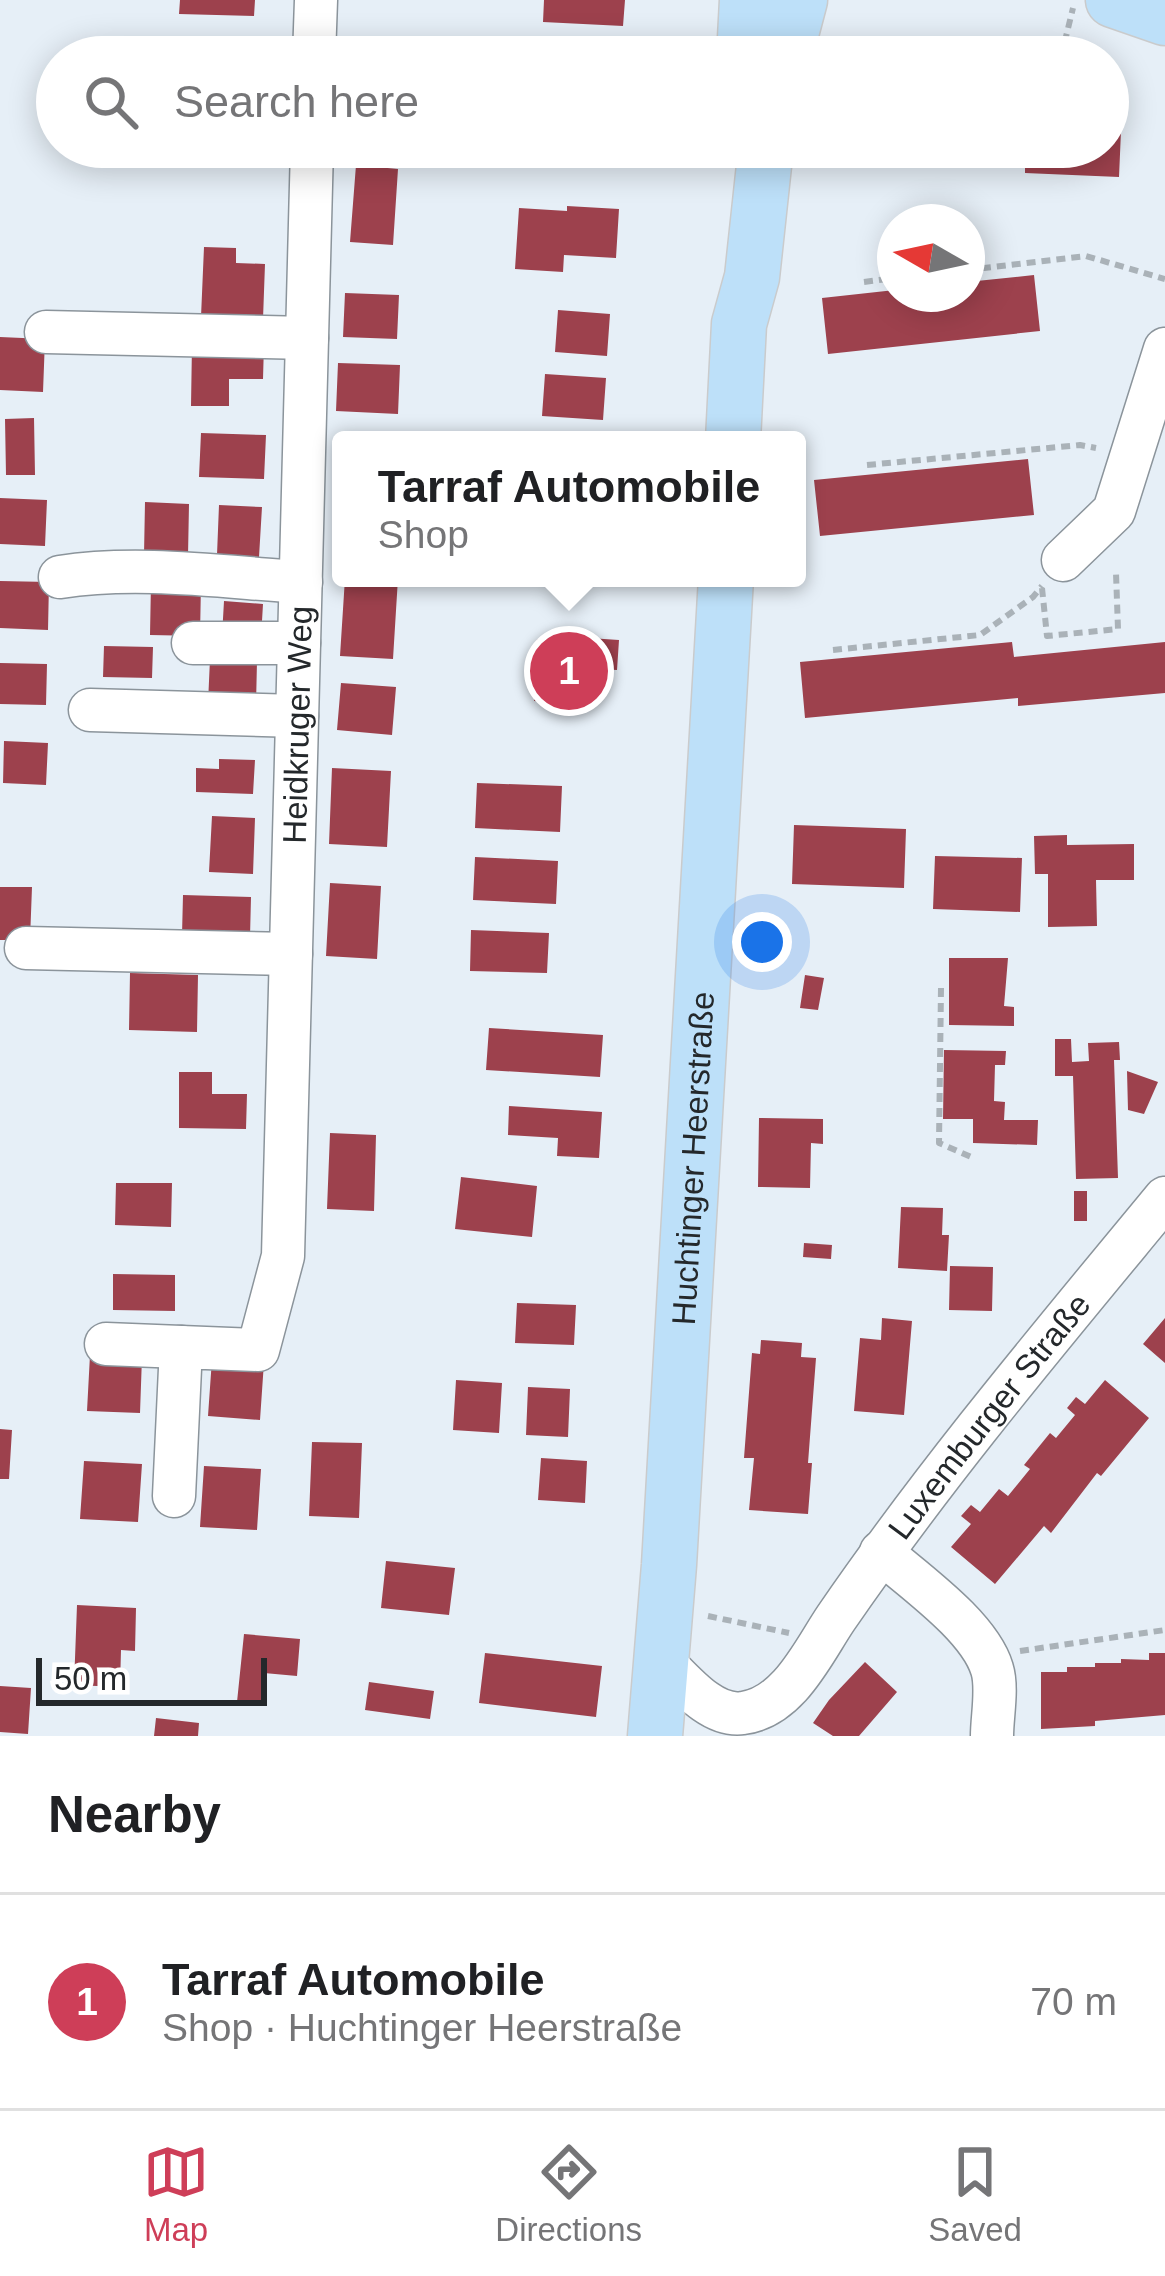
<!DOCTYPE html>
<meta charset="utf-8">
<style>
:root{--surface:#fff;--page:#f6f6f6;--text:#202124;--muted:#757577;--line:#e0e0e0;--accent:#ce3e58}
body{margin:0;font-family:Arial,sans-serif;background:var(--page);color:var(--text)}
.compass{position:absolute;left:877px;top:204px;width:108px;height:108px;border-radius:50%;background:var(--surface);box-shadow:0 6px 30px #0003;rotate:279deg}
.scale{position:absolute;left:36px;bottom:30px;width:231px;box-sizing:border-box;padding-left:12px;border:6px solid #24282b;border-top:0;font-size:33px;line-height:42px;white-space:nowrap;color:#24282b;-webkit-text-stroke:9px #fff;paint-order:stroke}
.you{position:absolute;left:762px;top:942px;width:42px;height:42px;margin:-30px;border:9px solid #fff;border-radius:50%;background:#1a73e8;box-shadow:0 0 0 18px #1a73e833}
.badge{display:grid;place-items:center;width:78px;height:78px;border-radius:50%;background:var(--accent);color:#fff;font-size:39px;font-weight:700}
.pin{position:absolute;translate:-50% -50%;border:6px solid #fff;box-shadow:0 3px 12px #0006}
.popup{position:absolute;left:332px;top:431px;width:474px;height:156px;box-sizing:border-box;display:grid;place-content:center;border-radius:12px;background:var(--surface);filter:drop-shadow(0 3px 9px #0005);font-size:39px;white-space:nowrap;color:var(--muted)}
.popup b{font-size:45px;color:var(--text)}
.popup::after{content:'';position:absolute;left:50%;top:100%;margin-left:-24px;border:24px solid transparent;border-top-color:var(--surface)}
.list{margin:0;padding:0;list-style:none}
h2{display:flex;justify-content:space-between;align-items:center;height:156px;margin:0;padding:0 48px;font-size:51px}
h2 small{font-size:39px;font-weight:400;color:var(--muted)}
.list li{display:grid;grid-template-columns:78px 1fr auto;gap:36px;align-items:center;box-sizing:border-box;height:216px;padding:0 48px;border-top:3px solid var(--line)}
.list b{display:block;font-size:45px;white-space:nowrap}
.list p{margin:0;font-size:39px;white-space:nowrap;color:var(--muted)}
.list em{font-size:39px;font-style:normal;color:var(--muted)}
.icon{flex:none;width:66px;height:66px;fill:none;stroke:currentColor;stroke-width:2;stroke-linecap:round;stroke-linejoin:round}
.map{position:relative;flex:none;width:1165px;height:1736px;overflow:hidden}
.search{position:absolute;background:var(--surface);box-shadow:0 6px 30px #0003;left:36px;right:36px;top:36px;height:132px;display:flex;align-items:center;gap:30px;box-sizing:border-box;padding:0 42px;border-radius:66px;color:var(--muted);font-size:45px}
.sheet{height:372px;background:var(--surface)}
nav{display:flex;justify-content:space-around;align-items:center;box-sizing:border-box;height:168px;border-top:3px solid var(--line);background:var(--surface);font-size:33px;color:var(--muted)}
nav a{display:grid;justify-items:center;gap:6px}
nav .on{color:var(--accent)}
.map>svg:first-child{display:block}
.building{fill:#9d414d}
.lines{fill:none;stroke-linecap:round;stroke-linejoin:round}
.minor-casing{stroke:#8b949b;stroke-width:45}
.major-casing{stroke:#cacbcc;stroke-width:57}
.path{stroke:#aab2b8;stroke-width:6;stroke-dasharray:9 6;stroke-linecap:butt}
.minor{stroke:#fff;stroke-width:42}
.major{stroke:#bde0f9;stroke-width:54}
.labels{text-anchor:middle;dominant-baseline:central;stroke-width:12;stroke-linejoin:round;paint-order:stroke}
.street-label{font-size:33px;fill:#24282b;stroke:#fff}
</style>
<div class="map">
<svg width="1165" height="1736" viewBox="0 0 1165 1736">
<rect width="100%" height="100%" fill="#e6eff7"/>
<path class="building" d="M180,0H255L254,16L179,14Z
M544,0H625L623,26L543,22Z
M350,36L403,39L402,57H348Z
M188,38L273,42L272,57H187Z
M531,47L623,51L622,57H531Z
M1108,131H1121L1119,177L1025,173V167L832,160L833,147H1108Z
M205,147H273V154L205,151Z
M534,147H594L593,157L534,155Z
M356,165L398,169L393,245L350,242Z
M567,206L619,209L616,258L564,255L563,272L515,269L519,208L567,211Z
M204,247L236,248V263L265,264L263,319L201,317Z
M1034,275L1040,331L828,354L822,298L895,290V294H967V282Z
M345,293L399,295L397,339L343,337Z
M558,310L610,314L607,356L555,352Z
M0,337L45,339L43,392L0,390Z
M192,344H264L263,379H229V406H191Z
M338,363L400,365L398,414L336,411Z
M545,374L606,378L603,420L542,416Z
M34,418L35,475H6L5,419Z
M201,433L266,435L264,479L199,477Z
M1028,459L1034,515L820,536L814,480Z
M0,498L47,500L45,546L0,544Z
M145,502L189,504L188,556L144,555Z
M219,505L262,507L259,557L217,555Z
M345,578H398L393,659L340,656Z
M0,581L49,582L48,630L0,628Z
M151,582L201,583L200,636L150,635Z
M224,601L263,604L261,638L222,636Z
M589,638L619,640L617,670L576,668L574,703L534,701L537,639L589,642Z
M1012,642L1014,657L1165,642V693L1018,706V698L805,718L800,662Z
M104,646L153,647L152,678L103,677Z
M210,659L257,661L256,705L208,703Z
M0,663L47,664L46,705L0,704Z
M341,683L396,687L392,735L337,730Z
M4,741L48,743L46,785L3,783Z
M219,759L255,760L253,794L196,792V768L219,769Z
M332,768L391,771L387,847L329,844Z
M477,783L562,786L560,832L475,828Z
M212,816L255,818L253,874L209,872Z
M794,825L906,829L904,888L792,884Z
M1067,835V845L1134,844V880H1096L1097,926L1048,927V874H1035L1034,836Z
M935,856L1022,858L1020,912L933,909Z
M475,857L558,861L556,904L473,900Z
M330,883L381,886L377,959L326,956Z
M0,887H32L30,940H0Z
M183,895L251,897L250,937L182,935Z
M471,930L549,933L547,973L470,971Z
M949,958H1008L1004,1006L1014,1007V1026L949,1025Z
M130,973L198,975L197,1032L129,1030Z
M805,975L824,978L818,1010L800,1008Z
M489,1028L603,1035L600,1077L486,1070Z
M1055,1039H1071L1072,1062L1089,1061L1088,1043L1119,1042L1120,1060H1114L1118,1178L1076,1179L1073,1076H1055Z
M944,1050L1006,1051L1005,1065H995L994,1101L1005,1102L1004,1120H1038L1037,1145L973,1143V1119H943Z
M1127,1071L1158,1082L1144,1114L1128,1110Z
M179,1072H212V1094H247L246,1129L179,1128Z
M509,1106L602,1112L599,1158L557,1156L558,1138L508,1135Z
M759,1118L823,1119V1144L811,1143L810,1188L758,1187Z
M330,1133L376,1135L374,1211L327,1209Z
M461,1177L537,1186L532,1237L455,1229Z
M116,1183H172L171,1227L115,1225Z
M1074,1191H1087V1221H1074Z
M901,1207L943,1208L942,1235H949L947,1271L898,1268Z
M804,1243L832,1245L831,1259L803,1257Z
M950,1266L993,1267L992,1311L949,1310Z
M113,1274L175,1275V1311L113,1310Z
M517,1303L576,1305L574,1345L515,1343Z
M882,1318L912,1321L904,1415L854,1411L860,1338L881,1340Z
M1165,1318V1363L1143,1344Z
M761,1340L802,1343L801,1357L816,1358L808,1463H812L808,1514L749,1510L754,1458H744L752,1353L760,1354Z
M90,1355L142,1357L140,1413L87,1411Z
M212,1359L264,1362L260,1420L208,1416Z
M456,1380L502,1383L499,1433L453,1430Z
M1105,1380L1149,1418L1101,1476L1097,1473L1051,1533L1044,1526L995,1584L951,1547L971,1524L961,1516L971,1505L980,1512L999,1489L1008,1496L1030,1469L1024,1465L1050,1433L1056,1438L1075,1415L1067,1408L1076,1397L1085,1404Z
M528,1387L570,1389L568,1437L526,1435Z
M0,1429L12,1430L9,1479H0Z
M312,1442L362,1443L359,1518L309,1516Z
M541,1458L587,1461L585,1503L538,1500Z
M84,1461L142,1464L138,1522L80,1519Z
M204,1466L261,1469L257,1530L200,1527Z
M386,1561L455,1568L449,1615L381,1608Z
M77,1605L136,1608L135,1651L121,1650L120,1687L74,1685Z
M244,1634L300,1639L297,1676L264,1673L261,1704L237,1702Z
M485,1653L602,1666L596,1717L479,1703Z
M1149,1653H1165V1715L1095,1721V1726L1041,1729V1672H1067V1667H1095V1663H1121V1659L1149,1660Z
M865,1662L897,1692L859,1736H833L813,1723L829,1700Z
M369,1682L434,1691L430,1719L365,1710Z
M0,1686L31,1688L28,1734L0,1732Z
M156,1718L199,1723L198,1736H154Z"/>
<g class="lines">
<defs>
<g id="minor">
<path d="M314,57L316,0"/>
<path d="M46,332L307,338"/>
<path d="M1063,560L1114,511L1165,349"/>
<path d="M60,577C138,565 222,577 301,582"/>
<path d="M193,643H299"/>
<path d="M90,710L297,716"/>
<path d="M26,948L291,954"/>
<path d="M106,1344L181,1347"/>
<path id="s1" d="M174,1496L181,1347L258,1350L283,1256L312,147"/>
<path d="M881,1552C914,1581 979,1626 992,1669C998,1688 992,1716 992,1736"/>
<path id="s2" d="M661,1660C682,1680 711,1718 743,1713C789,1707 813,1652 836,1618C937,1471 1052,1335 1165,1198"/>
</g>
<g id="major">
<path d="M1113,0L1165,18"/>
<path d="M744,57L747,0"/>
<path d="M785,57L800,0"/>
<path d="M733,440L739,324L752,277L766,147"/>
<path id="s3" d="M655,1736L669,1565L726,578"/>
</g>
</defs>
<use href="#minor" class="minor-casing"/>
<use href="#major" class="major-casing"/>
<path class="path" d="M1061,57L1073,8
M967,270L1086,256L1165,279
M864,282L895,278
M867,465L1080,445L1096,448
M1042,588L1047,636L1118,629L1116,573
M833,650L980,635L1033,597L1042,586
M941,988L939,1143L971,1157
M708,1616L789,1633
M1020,1651L1165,1630"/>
<use href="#minor" class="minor"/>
<use href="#major" class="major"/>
</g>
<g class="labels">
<g class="street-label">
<text stroke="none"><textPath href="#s1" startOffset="855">Heidkruger Weg</textPath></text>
<text stroke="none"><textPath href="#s3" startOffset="579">Huchtinger Heerstraße</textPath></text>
<text stroke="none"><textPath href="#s2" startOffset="492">Luxemburger Straße</textPath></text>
</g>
</g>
</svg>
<svg class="compass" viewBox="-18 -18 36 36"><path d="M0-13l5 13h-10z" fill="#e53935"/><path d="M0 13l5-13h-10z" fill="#757577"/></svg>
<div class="scale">50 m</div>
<div class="you"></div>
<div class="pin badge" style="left:569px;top:671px">1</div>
<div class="popup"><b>Tarraf Automobile</b>Shop</div>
<div class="search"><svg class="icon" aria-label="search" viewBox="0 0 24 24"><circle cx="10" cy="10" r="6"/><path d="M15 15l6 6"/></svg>Search here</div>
</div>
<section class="sheet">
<h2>Nearby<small></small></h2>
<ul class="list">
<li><span class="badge">1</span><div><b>Tarraf Automobile</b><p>Shop · Huchtinger Heerstraße</p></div><em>70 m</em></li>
</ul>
</section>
<nav>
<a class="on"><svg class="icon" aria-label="map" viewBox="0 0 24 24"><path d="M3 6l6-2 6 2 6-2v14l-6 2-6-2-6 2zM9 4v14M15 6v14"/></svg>Map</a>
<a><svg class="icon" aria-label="directions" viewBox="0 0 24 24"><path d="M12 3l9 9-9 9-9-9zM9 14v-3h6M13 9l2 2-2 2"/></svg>Directions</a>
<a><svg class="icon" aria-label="saved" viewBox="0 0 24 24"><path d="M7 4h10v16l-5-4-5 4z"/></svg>Saved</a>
</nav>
